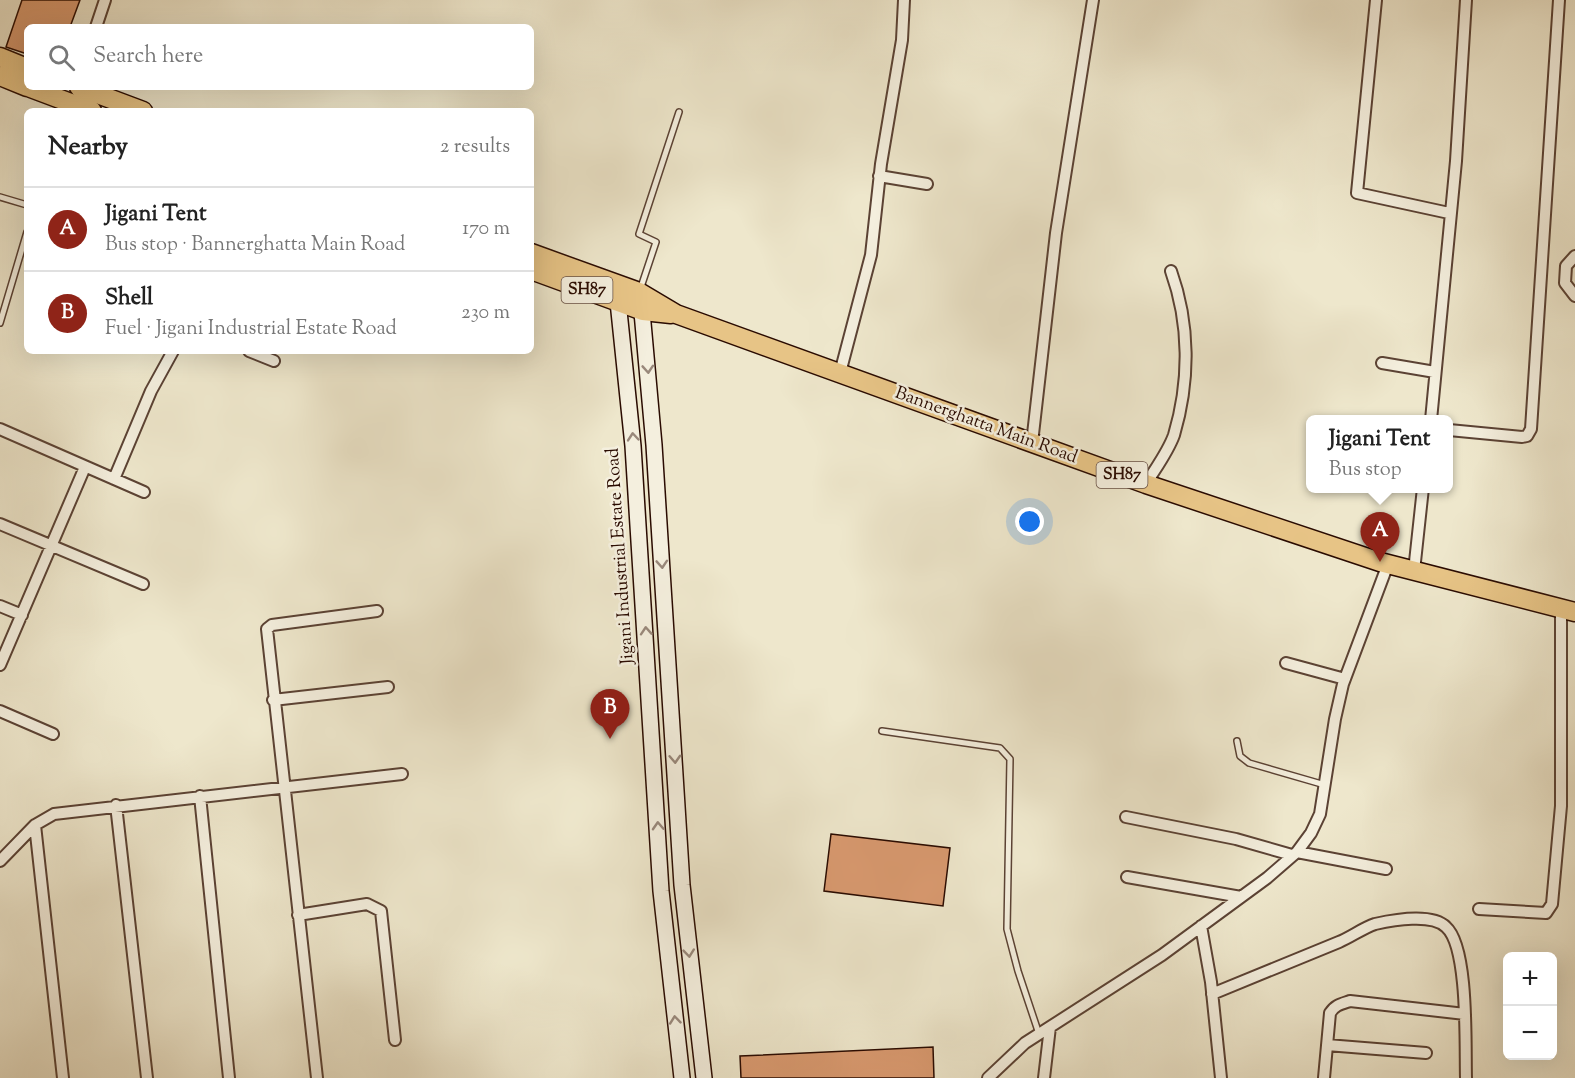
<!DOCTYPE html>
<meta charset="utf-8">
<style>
:root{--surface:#fff;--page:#f2f2f2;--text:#222;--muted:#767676;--line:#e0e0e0;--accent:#8f2418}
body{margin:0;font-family:"Sorts Mill Goudy",serif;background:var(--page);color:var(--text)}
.controls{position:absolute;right:18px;bottom:18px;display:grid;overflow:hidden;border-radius:9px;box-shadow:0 6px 24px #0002}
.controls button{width:54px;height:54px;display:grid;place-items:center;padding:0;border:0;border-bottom:2px solid var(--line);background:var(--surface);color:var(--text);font:30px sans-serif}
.you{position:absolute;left:1030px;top:522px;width:21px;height:21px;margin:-15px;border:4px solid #fff;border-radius:50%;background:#1a73e8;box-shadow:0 0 0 9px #1a73e833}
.badge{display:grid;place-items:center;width:39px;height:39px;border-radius:50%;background:var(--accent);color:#fff;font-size:20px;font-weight:700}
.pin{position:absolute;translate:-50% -50px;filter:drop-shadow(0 2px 3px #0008)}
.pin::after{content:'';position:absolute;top:32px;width:21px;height:18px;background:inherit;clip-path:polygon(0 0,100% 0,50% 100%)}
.popup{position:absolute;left:1306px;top:415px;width:147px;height:78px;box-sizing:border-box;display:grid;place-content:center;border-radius:9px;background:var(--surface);filter:drop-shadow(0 2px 4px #0005);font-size:20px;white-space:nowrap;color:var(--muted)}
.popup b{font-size:22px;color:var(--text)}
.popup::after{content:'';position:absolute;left:50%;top:100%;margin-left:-12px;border:12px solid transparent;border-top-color:var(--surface)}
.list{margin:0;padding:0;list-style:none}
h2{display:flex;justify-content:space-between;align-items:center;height:78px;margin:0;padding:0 24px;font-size:26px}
h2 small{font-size:20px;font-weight:400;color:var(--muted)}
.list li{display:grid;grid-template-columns:39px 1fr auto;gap:18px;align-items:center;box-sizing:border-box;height:84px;padding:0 24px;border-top:2px solid var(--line)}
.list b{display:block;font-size:22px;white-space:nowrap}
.list p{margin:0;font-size:20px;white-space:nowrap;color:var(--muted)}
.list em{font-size:20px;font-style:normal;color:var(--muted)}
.icon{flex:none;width:33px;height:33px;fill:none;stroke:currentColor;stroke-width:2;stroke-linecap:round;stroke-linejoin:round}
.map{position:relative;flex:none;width:1575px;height:1078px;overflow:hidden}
.search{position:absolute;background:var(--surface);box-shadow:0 6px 24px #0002;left:24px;top:24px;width:510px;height:66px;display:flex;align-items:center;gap:15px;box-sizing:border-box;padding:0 21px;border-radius:9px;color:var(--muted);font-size:22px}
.panel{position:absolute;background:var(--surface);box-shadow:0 6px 24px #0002;left:24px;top:108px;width:510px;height:246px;border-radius:9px}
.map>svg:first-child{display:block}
.building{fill:#d8996f;stroke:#2a0b01;stroke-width:1.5}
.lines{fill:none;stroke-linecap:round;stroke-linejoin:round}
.service-casing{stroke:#5b4234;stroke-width:8}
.minor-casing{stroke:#5b4234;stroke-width:14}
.secondary-casing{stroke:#2a0b01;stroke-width:18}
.primary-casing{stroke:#2a0b01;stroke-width:21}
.service{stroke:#f4efde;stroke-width:5}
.minor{stroke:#f4efde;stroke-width:10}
.secondary{stroke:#f4efde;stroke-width:15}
.primary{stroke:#e7c486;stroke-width:18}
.oneway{stroke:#99887b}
.labels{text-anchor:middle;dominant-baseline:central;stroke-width:5;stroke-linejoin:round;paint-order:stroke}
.shield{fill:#f4efde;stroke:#674f43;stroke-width:1.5}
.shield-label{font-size:16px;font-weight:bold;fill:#2a0b01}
.street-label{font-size:18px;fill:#2a0b01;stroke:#f4efde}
</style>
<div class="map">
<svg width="1575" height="1078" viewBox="0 0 1575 1078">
<rect width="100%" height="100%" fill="#eee7cc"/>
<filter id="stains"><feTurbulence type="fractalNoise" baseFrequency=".00333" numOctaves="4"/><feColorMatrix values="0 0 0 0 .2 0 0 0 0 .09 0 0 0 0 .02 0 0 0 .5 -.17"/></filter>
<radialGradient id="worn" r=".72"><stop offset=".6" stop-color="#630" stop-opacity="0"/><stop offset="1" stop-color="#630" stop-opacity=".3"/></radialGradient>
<path class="building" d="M22,0H80L70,27H27V54L6,47Z
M831,834L950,848L943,906L824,891Z
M933,1047L934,1078H741L740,1056Z"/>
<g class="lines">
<defs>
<path id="service" d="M0,197L27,205
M640,290L656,242L639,234L679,112
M0,323L27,232
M882,731L1000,748L1010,759L1007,929L1018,971L1039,1034
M1237,741L1240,756L1249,763L1325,785"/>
<path id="minor" d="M1376,0L1357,193L1449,213
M96,27L105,0
M879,176L927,184
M1575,256L1566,266L1565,283L1575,296
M249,351L274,361
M1382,363L1435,372
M840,373L871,255L881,164L902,40L904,0
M1431,420L1456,161L1466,0
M0,429L144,492
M1449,430L1522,437L1527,436L1531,429L1559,0
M1032,443L1056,233L1093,0
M114,479L151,391L173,351
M1146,484C1155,469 1168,452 1174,435C1190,381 1190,324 1171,271
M0,524L143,584
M1414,571L1423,488
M0,606L22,615
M1286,663L1345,679
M0,665L85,467
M273,700L388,687
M0,711L53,734
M200,796L229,1078
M116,805L147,1078
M1126,817L1236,839L1292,855
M35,825L63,1078
M1297,852L1386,869
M0,861L35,825L54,814L402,774
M1127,877L1241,897
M1479,909L1546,913L1552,904L1561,806V608
M298,915L367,904L381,911L395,1040
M1201,926L1211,982L1221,1078
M1212,994C1254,977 1297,959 1339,942C1351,937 1363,928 1375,924C1393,920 1432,913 1446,927C1469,947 1465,1047 1466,1078
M1327,1045L1426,1053
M317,1078L267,629L272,625L377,611
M988,1078L1025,1043L1162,955L1267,878L1297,852L1311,833L1320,814L1335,719L1343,684L1388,564
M1044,1078L1050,1027
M1324,1078L1330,1013C1335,1005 1341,1004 1350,1001L1465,1014"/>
<path id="secondary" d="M617,292L633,446L661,891L682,1078
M641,301L654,445L682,885L704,1078"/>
<path id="primary" d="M0,57L27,68
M0,76L27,87
M28,87L92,111
M79,87L143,111
M531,253L639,292L676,314L1146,484L1380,562L1575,612
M531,270L643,311L671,314"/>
</defs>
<use href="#service" class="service-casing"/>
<use href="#minor" class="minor-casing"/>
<use href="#secondary" class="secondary-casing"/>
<use href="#primary" class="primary-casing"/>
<use href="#service" class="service"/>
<use href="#minor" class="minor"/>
<use href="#secondary" class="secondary"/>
<use href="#primary" class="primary"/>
</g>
<defs><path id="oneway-chevron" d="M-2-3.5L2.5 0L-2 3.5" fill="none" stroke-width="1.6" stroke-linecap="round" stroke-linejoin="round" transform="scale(1.5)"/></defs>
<g class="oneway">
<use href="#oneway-chevron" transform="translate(648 369) rotate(86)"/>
<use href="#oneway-chevron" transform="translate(633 437) rotate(-95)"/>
<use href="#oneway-chevron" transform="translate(662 564) rotate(86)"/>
<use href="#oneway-chevron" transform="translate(646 631) rotate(-94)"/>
<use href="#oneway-chevron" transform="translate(675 759) rotate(87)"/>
<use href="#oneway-chevron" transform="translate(658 826) rotate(-93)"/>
<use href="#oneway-chevron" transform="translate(689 953) rotate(84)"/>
<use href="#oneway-chevron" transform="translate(675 1020) rotate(-96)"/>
</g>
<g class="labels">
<g class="shield">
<rect x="561.5" y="277" width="51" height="26" rx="4.5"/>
<rect x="1096.5" y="462" width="51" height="26" rx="4.5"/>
</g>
<g class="shield-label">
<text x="587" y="290">SH87</text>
<text x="1122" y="475">SH87</text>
</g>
<g class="street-label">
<text transform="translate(986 426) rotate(20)">Bannerghatta Main Road</text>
<text transform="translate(621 556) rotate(-94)">Jigani Industrial Estate Road</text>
</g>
</g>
<rect width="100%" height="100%" filter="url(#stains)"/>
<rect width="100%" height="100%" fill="url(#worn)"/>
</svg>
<div class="controls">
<button>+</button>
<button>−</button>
</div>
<div class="you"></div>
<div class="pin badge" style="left:1380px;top:562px">A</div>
<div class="popup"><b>Jigani Tent</b>Bus stop</div>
<div class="pin badge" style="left:610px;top:739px">B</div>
<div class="search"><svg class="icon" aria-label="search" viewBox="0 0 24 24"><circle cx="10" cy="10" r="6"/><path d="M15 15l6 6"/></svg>Search here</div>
<section class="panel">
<h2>Nearby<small>2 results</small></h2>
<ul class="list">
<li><span class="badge">A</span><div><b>Jigani Tent</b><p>Bus stop · Bannerghatta Main Road</p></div><em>170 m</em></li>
<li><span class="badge">B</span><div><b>Shell</b><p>Fuel · Jigani Industrial Estate Road</p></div><em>230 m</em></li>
</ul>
</section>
</div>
